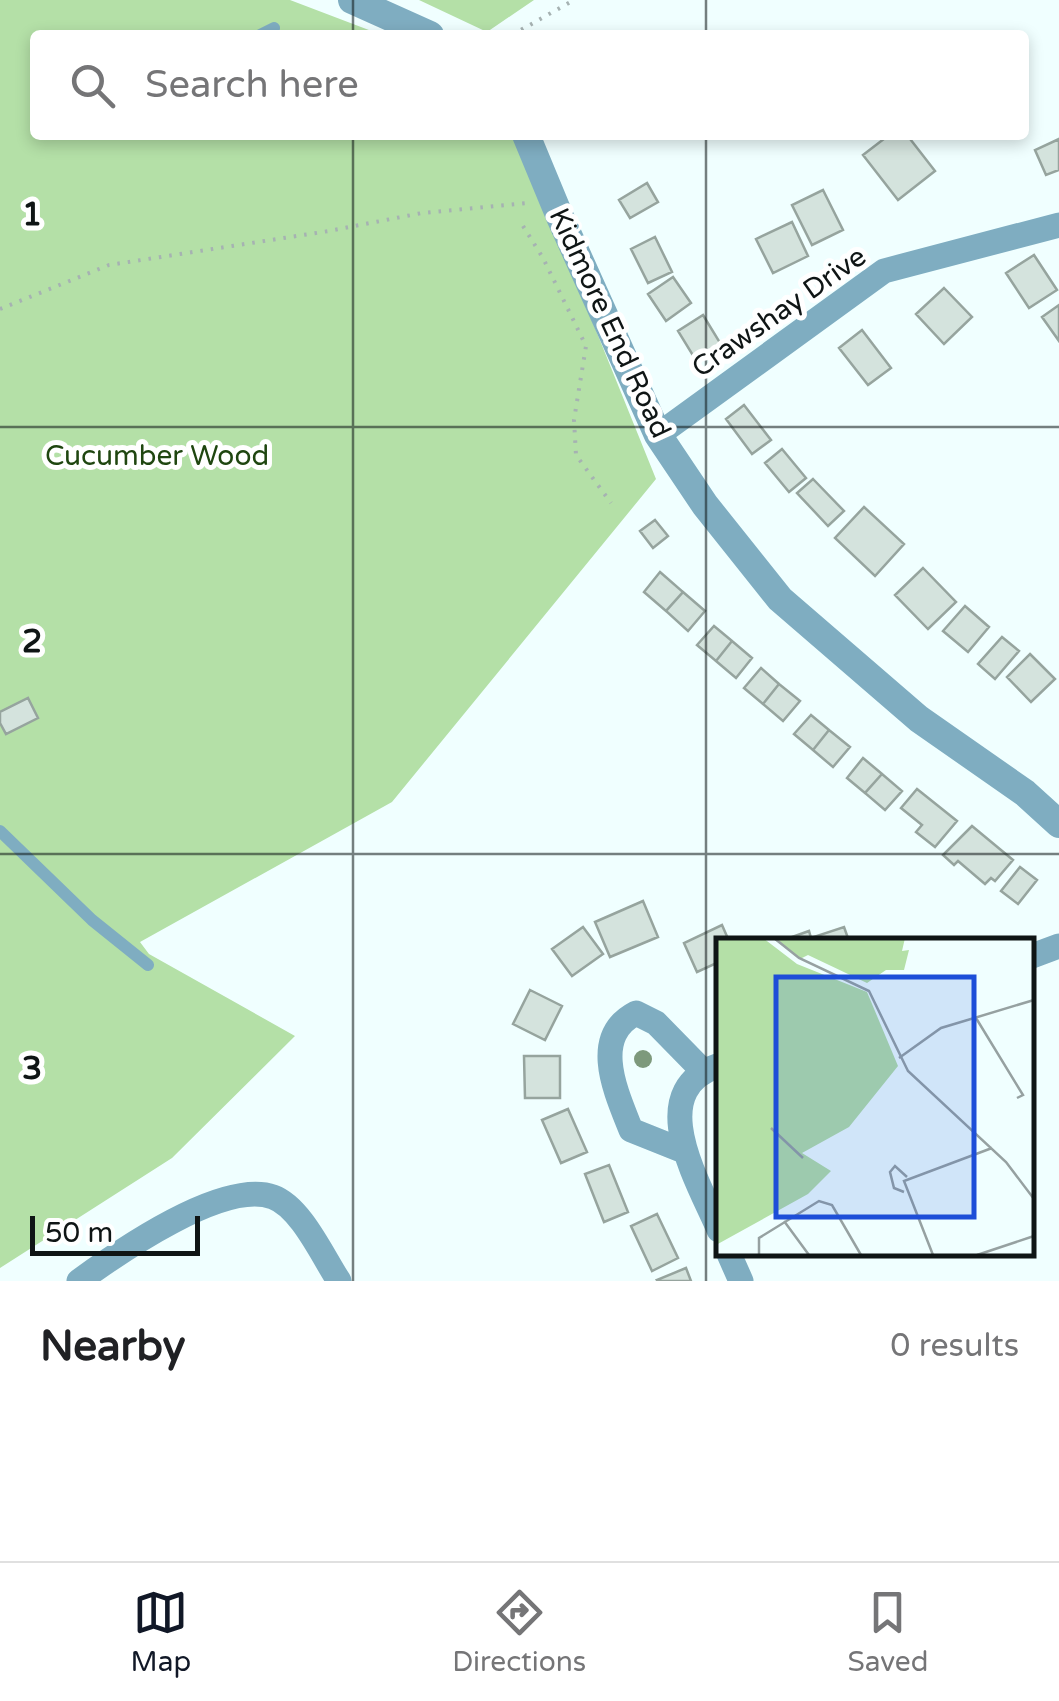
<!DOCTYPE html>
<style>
:root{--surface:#fff;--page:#f2f2f2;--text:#202124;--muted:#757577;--line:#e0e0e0;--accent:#111827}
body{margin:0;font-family:"Varela Round",sans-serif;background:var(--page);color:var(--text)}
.scale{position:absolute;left:30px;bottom:25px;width:170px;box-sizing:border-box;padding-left:10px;border:5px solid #0f1515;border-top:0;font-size:28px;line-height:35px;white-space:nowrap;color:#0f1515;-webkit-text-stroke:8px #fff;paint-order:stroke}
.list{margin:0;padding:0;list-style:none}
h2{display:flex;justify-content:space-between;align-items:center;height:130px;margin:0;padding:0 40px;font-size:42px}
h2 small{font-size:32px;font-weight:400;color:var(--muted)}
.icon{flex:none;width:55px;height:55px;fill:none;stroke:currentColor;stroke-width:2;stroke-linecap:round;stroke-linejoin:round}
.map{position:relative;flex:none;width:1059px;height:1281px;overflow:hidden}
.search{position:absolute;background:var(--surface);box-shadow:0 5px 15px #0003;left:30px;right:30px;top:30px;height:110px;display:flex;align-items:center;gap:25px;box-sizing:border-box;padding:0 35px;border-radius:10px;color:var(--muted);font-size:38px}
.sheet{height:280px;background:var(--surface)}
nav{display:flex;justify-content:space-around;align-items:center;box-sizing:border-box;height:140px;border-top:2px solid var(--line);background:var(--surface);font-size:28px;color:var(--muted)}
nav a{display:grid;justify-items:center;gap:5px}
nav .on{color:var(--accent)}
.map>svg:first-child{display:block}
.green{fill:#b4e0a7}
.building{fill:#d4e3dd;stroke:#96a49e;stroke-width:2.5}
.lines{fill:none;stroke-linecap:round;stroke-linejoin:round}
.path{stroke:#a6b2b2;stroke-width:4;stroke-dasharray:2.5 8;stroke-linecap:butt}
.service{stroke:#7fadc1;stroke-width:12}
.minor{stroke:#7fadc1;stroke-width:25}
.tertiary{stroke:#7fadc1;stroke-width:28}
.tree{fill:#7d997c}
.grid{fill:none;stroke:#0f1515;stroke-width:2.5;stroke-opacity:0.55}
.labels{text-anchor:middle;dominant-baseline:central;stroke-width:10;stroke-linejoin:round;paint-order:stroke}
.street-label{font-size:28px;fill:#0f1515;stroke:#fff}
.park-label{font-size:28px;fill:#1f4610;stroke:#fff}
.inset-road{fill:none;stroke:#96a1a1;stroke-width:2.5}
.view{fill:#1d4ed8;fill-opacity:0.15;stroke:#1d4ed8;stroke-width:5}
.inset-edge{fill:none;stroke:#0f1515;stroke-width:5}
.grid-label{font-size:32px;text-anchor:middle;font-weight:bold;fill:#0f1515;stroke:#fff;stroke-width:10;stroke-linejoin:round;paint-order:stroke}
</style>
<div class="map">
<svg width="1059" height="1281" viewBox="0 0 1059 1281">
<rect width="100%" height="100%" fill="#f0ffff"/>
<path class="green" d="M0,0H290L382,35H35V135H517L656,479L392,802L140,942L149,954L295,1036L172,1158L0,1268Z
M419,0H534L487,32Z"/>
<path class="building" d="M889,135H907L935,171L898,200L863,155Z
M1059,139V170L1046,175L1035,150Z
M647,183L658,202L630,218L619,200Z
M823,190L843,230L812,245L792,205Z
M792,222L808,256L773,273L756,239Z
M655,237L672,272L648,283L631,249Z
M1034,255L1057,290L1029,308L1006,273Z
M673,277L691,303L666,321L648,294Z
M944,288L972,317L944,344L916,314Z
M1059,305V341L1042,317Z
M703,315L722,346L697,362L678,331Z
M862,330L891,368L868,385L839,348Z
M744,405L771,440L752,454L726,419Z
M782,449L806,478L789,492L765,463Z
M813,479L844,511L828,526L797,493Z
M864,507L904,544L875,576L835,538Z
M655,520L668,536L653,548L640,531Z
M923,568L956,602L928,629L895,595Z
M660,572L683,592L666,611L644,592Z
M683,592L705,611L688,631L666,611Z
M965,606L989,627L968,652L943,631Z
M714,626L732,641L716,661L697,645Z
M1002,637L1019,651L995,679L978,664Z
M732,641L752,658L736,678L716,661Z
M1030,654L1055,679L1031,702L1007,677Z
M761,668L779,684L763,704L744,688Z
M779,684L800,701L783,721L763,704Z
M28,698L38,718L6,734L0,723V712Z
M811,715L829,730L813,750L794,734Z
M829,730L850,747L833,767L813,750Z
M863,758L882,774L865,793L847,778Z
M882,774L902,791L885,810L865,793Z
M917,789L957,821L935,847L916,832L922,825L901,808Z
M972,826L1013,860L995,881L991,878L985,884L958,861L954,865L943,855Z
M1020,867L1037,880L1018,904L1001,891Z
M643,901L658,937L610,957L595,922Z
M722,925L729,941H719V962L697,972L684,943Z
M583,927L603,954L572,976L552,949Z
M844,927L849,941H781L809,931L811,938Z
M530,990L562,1006L545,1040L513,1024Z
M524,1056H560V1098H525Z
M568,1109L587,1152L561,1163L542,1120Z
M609,1165L628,1212L604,1222L585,1174Z
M657,1214L678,1258L652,1271L631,1226Z
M686,1268L691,1281H658L657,1280Z"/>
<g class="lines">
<path class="path" d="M512,35L574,0
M523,226L543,258L586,346L574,420L576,455L611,503
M0,309L109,265L329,231L422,213L528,203"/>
<path class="service" d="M260,35L274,28
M0,831L92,920L148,965"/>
<path class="minor" d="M658,435L884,271L1059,225
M1032,956L1059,946
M717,1066C643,1092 699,1183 719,1230
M686,1152L631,1130C616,1092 590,1037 636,1013L656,1023L703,1071
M729,1254L741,1281
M79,1281C119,1252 223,1179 273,1197C301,1207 323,1257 339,1281"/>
<path class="tertiary" d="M352,0L430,35
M526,135L560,217L658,435L705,505L780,599L919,719L1025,793L1059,824"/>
</g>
<circle class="tree" cx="643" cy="1059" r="9"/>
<path class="grid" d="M353,0V35M706,0V35M353,135V1281M706,135V1281M0,427H1059M0,854H1059"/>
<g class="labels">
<g class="street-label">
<text transform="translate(779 312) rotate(-35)">Crawshay Drive</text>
<text transform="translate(610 323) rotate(65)">Kidmore End Road</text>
</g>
<g class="park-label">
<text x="157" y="456">Cucumber Wood</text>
</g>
</g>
<g transform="translate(716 938)">
<rect width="318" height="318" fill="#f0ffff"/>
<path d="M0,0H47L81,26L151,54L182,128L133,189L86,215L115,233L92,256L0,307ZM56,0H189L186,13L193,12L188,32H170L151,45L92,17L84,21Z" fill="#b4e0a7"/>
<path class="inset-road" d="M58,0L83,20L153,53L192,133L290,224L318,261M260,80L307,157L301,160M183,120L225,90L318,62M55,190L87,220M188,254L178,250L174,234L179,228L191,239M68,283L93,317M43,317V300L103,263L116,267L145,317M217,317L188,243L276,210M261,317L318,298"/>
<path class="view" d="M60,39H258V279H60Z"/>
<rect width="318" height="318" class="inset-edge"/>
</g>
<g class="grid-label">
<text x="32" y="225">1</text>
<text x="32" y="652">2</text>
<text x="32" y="1079">3</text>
</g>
</svg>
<div class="scale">50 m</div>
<div class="search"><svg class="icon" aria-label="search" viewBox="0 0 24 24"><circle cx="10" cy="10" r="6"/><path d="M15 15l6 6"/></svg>Search here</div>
</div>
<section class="sheet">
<h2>Nearby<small>0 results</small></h2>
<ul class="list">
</ul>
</section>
<nav>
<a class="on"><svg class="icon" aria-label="map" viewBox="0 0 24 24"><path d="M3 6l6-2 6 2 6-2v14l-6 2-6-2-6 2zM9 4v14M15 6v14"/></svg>Map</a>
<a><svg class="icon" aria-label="directions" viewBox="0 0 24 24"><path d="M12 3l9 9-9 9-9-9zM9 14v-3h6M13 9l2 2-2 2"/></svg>Directions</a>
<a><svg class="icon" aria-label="saved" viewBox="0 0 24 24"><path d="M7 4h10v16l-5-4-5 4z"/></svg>Saved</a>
</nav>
